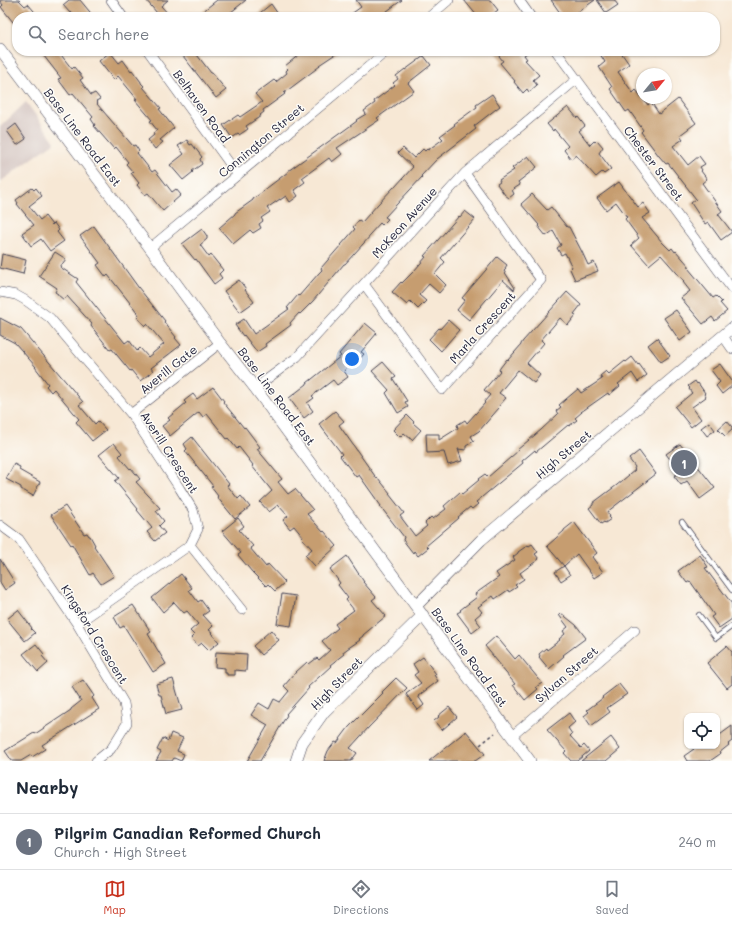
<!DOCTYPE html>
<meta charset="utf-8">
<style>
:root{--surface:#fff;--page:#f2f2f3;--text:#1f2937;--muted:#747a83;--line:#e0e1e3;--accent:#c8321e}
body{margin:0;font-family:Mali,sans-serif;background:var(--page);color:var(--text)}
.controls{position:absolute;right:12px;bottom:12px;display:grid;overflow:hidden;border-radius:8px;box-shadow:0 1px 3px #0004}
.controls button{width:36px;height:36px;display:grid;place-items:center;padding:0;border:0;border-bottom:1px solid var(--line);background:var(--surface);color:var(--text);font:20px sans-serif}
.compass{position:absolute;left:636px;top:68px;width:36px;height:36px;border-radius:50%;background:var(--surface);box-shadow:0 1px 3px #0004;rotate:60deg}
.you{position:absolute;left:352px;top:359px;width:14px;height:14px;margin:-10px;border:3px solid #fff;border-radius:50%;background:#1a73e8;box-shadow:0 0 0 6px #1a73e833}
.badge{display:grid;place-items:center;width:26px;height:26px;border-radius:50%;background:var(--accent);color:#fff;font-size:13px;font-weight:700}
.pin{position:absolute;translate:-50% -50%;border:2px solid #fff;box-shadow:0 1px 4px #0006}
.list{margin:0;padding:0;list-style:none}
h2{display:flex;justify-content:space-between;align-items:center;height:52px;margin:0;padding:0 16px;font-size:17px}
h2 small{font-size:13px;font-weight:400;color:var(--muted)}
.list li{display:grid;grid-template-columns:26px 1fr auto;gap:12px;align-items:center;box-sizing:border-box;height:56px;padding:0 16px;border-top:1px solid var(--line)}
.list b{display:block;font-size:15px;white-space:nowrap}
.list p{margin:0;font-size:13px;white-space:nowrap;color:var(--muted)}
.list em{font-size:13px;font-style:normal;color:var(--muted)}
.icon{flex:none;width:22px;height:22px;fill:none;stroke:currentColor;stroke-width:2;stroke-linecap:round;stroke-linejoin:round}
.map{position:relative;flex:none;width:732px;height:761px;overflow:hidden}
.search{position:absolute;background:var(--surface);box-shadow:0 1px 3px #0004;left:12px;right:12px;top:12px;height:44px;display:flex;align-items:center;gap:10px;box-sizing:border-box;padding:0 14px;border-radius:16px;color:var(--muted);font-size:15px}
.sheet{height:108px;background:var(--surface)}
nav{display:flex;justify-content:space-around;align-items:center;box-sizing:border-box;height:56px;border-top:1px solid var(--line);background:var(--surface);font-size:11px;color:var(--muted)}
nav a{display:grid;justify-items:center;gap:2px}
nav .on{color:var(--accent)}
.map>svg:first-child{display:block}
.industrial{fill:#d0c0bc}
.building{fill:#c69d70}
.lines{fill:none;stroke-linecap:round;stroke-linejoin:round}
.service-casing{stroke:#424052;stroke-width:6}
.minor-casing{stroke:#424052;stroke-width:10}
.tertiary-casing{stroke:#424052;stroke-width:12}
.path{stroke:#424052;stroke-width:1.5;stroke-dasharray:3 3;stroke-linecap:butt}
.service{stroke:#fff;stroke-width:4.5}
.minor{stroke:#fff;stroke-width:9}
.tertiary{stroke:#fff;stroke-width:11}
.labels{text-anchor:middle;dominant-baseline:central;stroke-width:3;stroke-linejoin:round;paint-order:stroke}
.street-label{font-size:12px;fill:#22223b;stroke:#fdfcf7}
</style>
<div class="map">
<svg width="732" height="761" viewBox="0 0 732 761">
<rect width="100%" height="100%" fill="#fdfcf7"/>
<filter id="ink" filterUnits="userSpaceOnUse"><feTurbulence type="fractalNoise" baseFrequency=".025" numOctaves="2"/><feDisplacementMap in="SourceGraphic" scale="8" xChannelSelector="R" yChannelSelector="G"/><feConvolveMatrix kernelMatrix="1 2 1 2 8 2 1 2 1" color-interpolation-filters="sRGB"/></filter>
<filter id="wash" filterUnits="userSpaceOnUse"><feTurbulence type="fractalNoise" baseFrequency=".012" numOctaves="4" result="noise"/><feDisplacementMap in="SourceGraphic" scale="16" xChannelSelector="R" yChannelSelector="G"/><feGaussianBlur stdDeviation="0.9" result="paint"/><feColorMatrix in="noise" values="0 0 0 0 0 0 0 0 0 0 0 0 0 0 0 0 0 1.4 0 .05"/><feComposite in="paint" operator="in"/></filter>
<g filter="url(#wash)">
<rect width="100%" height="100%" fill="#f7e8d5"/>
<path class="industrial" d="M26,102L55,142L0,182V127Z"/>
<g id="blocks">
<path class="building" d="M0,0H19L25,6L28,4L39,17H17V27L1,7L3,5L0,1Z
M69,0H80L94,17H75L71,12L70,13L63,5Z
M146,0H168L161,6L171,17H152L157,13Z
M217,0H246L225,17H207L202,12Z
M356,0H402L379,17H347L361,7Z
M464,0H490L498,10L489,17H478Z
M551,0H595L578,12L582,17H563Z
M597,0H614L618,5L606,13Z
M271,4L280,17H255Z
M40,51H58L72,69L74,67L83,78L80,80L91,95L95,93L100,99L96,101L98,103L97,104L133,146L135,145L139,151L137,153L152,172L155,170L172,192L176,189L181,195L163,211L148,193L145,195L137,185L139,183L131,173L133,172L126,164L128,162L116,147L114,149L94,126L95,125L91,119L93,117L73,93L70,95L58,79L61,78Z
M179,51H194L211,73H212L226,90L216,98Z
M304,51H340L319,65L320,66L284,93L285,94L263,110L264,112L260,115L261,116L246,126L248,129L239,135L238,134L232,138L223,125L238,115L240,117L262,102L255,94L274,80L276,82L287,73L286,71L288,69L285,66Z
M495,51H530L524,55L527,59L525,60L539,75L533,80L537,85L529,92L527,89L523,93L514,82L515,81L500,63L503,61Z
M598,51H620L629,64L618,72L633,93L636,90L648,105L651,102L659,114L678,99L696,123L680,135L683,139L673,146L688,165L699,156L705,164L700,167L702,170L701,171L707,179L702,183L722,211L718,214L732,232L721,240L708,222L705,224L691,203L696,199L668,163L666,164L659,156L641,132L643,130L629,110L626,112L610,89L612,87L599,67L605,62Z
M110,52L119,63L123,60L131,71L132,70L141,82V83L144,86L143,87L161,108L159,109L174,128L160,140L163,142L155,149L148,140L154,135L153,133L157,130L150,121L152,120L135,100L137,99L118,76L114,80L99,61Z
M424,56L431,65L408,83L414,91L377,118L379,120L337,148L342,154L332,162L329,158L302,178L305,182L294,190L298,196L290,202L286,196L280,200V199L267,208L270,212L261,218L263,221L259,224L261,228L253,233L250,230L233,244L219,228L235,214V213L253,200V199L264,191H263L288,172V171L357,121L356,120L366,114L364,111L375,103L374,101L395,85L393,83L398,79L396,76L405,69V70Z
M492,94L500,106L478,123L474,126L476,129L437,159L421,176L422,177L385,217L388,219L382,225L380,223L370,234L371,235L363,244L345,264H344L313,301L300,314L299,313L290,323L291,325L265,344L266,346L257,352L244,335L243,336L235,325L244,319L254,334L289,309L287,308L298,295L299,296L319,273L322,270L321,268L355,229L353,227L359,220L362,222L378,204L394,187H395L413,167L398,153L403,148L414,158L423,149L425,151L427,149L428,150L443,139L440,136L455,125L454,124L477,107L476,105Z
M568,107L577,118L578,117L585,126L579,131L590,145L594,141L595,142L597,140L603,147L599,153L611,169L604,174L602,172L596,177L576,155L571,159L564,150L568,146L554,129L553,131L547,124Z
M16,124L26,139L17,145L7,131Z
M187,140L190,145L192,144L202,157L200,159L202,164L192,171L193,172L183,180L170,165L184,154L178,146Z
M528,156L537,167L518,182L520,185L512,190L514,194L509,198L505,195L497,184L500,182L499,180L514,170L512,168Z
M619,182L638,207L643,203L650,213L642,218L662,242L670,250L672,248L675,252L676,251L690,267L688,268L713,298L716,296L722,302L720,303L727,311L715,321L712,317L703,324L681,298L690,291L683,282L684,281L661,255L649,265L631,245L639,238L625,219L627,217L616,202L606,210L597,198Z
M32,188L34,190L36,188L42,196L29,206L40,220L45,216L52,225L54,223L59,230L57,232L64,241L50,251L41,239L31,246L22,233L34,225L17,204L18,203L16,200Z
M532,194L547,210L551,207L567,227H569L582,252L588,265L594,262L598,271L575,280L570,269L572,267L565,253L561,255L557,248L561,245L553,231L546,236L538,226L539,225L521,204Z
M465,211L475,219L441,258L445,262L435,274L446,285L439,293L429,284L419,295L426,301L418,309L410,301L407,305L392,292L401,282L402,283L414,271L426,257L424,256L459,216L460,217Z
M94,226L138,287L165,321L164,322L176,337L175,338L181,345L151,368L153,371L140,381L131,370L130,371L112,349L110,350L91,326L92,324L67,296L64,300L58,295V294L55,292L57,288L39,276L55,252L66,259L60,267L78,279L76,282L125,343L129,340L137,351L140,348L148,357L164,344L147,324L145,326L137,317L139,315L134,308L108,275L106,277L97,265L100,263L80,236Z
M202,229L207,236V239L200,245L209,257L211,255L223,270L219,274L222,278L214,284L196,259L195,260L182,244Z
M2,254L26,260L23,274L0,268Z
M497,257L507,265L505,268L506,269L504,271L515,288L514,290L503,280L469,320L457,310L465,300L462,298Z
M239,280L246,289L245,290L254,302L240,312L224,291Z
M567,292L581,305L574,314L576,315L568,325L560,318L541,340L544,343L527,363L540,375L534,383L518,370L499,393L506,398L498,407L499,408L479,431L471,436L474,441L466,446V450L458,449L462,461L448,465L444,452L427,453L426,434H439V440L458,428L457,425L465,420L467,423L485,403L484,402L490,395L484,390L500,371L499,370L500,368L507,359L508,360L521,345V344L523,341Z
M676,310L692,332L680,341L664,318Z
M0,318L21,329L83,402L79,405L95,424L98,421L106,430L92,441L76,422L79,419L54,389L51,392L46,386L48,384L35,367H36L15,343L0,335Z
M448,320L459,330L441,351L429,339L439,328L440,329Z
M365,323L377,333L361,352L364,354L357,362L353,359L344,371L348,377L337,385L333,380L312,396L314,398L307,403L313,411L304,418L289,398L307,384V383L341,356L339,354Z
M657,338L670,356L661,362L648,345Z
M632,357L638,365L639,364L647,375L638,382L632,373L618,384L620,386L609,395L608,393L581,412H582L575,418L577,420L569,426L568,425L536,452L535,450L522,461L523,463L476,502L478,504L472,509L470,507L458,517L459,518L426,546L428,548L418,556L414,551L413,553L403,540L404,537L380,506H381L359,475L356,477L340,456L342,454L319,424L335,411L344,421L339,425L377,479L378,478L390,493L389,494L404,513L400,516L415,536L427,526L425,523L431,517L433,519L446,509L444,506L460,492L462,494L479,480L478,479L485,474L488,477L518,451L517,450L541,430L558,414L556,411L561,407L559,405L578,389L581,393L602,379L600,376L606,371L609,374L625,361L626,362Z
M383,362L396,377L393,379L407,401L405,402L408,407L398,413L386,393L389,390L372,371Z
M720,364L732,381V386L722,394L716,386L720,382L711,370Z
M695,381L697,384L698,383L705,393L704,394L706,397L692,407L701,419L691,427L675,407L692,393L689,389L690,388L688,386Z
M213,387V388H214L224,401L223,402L236,418L244,428L245,427L260,447L257,449L282,479L278,482L288,494L295,489L313,510L307,514L323,532L324,531L337,546L315,566L305,555L312,549L302,538L303,537L294,526L290,529L283,520L288,516L278,505L269,512L260,502L272,491L252,466L253,465L239,447L237,449L228,438L227,439L207,414L203,417L199,412L170,436L162,426L170,420L168,418L186,403L184,401L193,394L197,399Z
M407,415L414,422L413,423L421,430L412,440L404,433L400,437L393,430Z
M727,421L732,427V430L725,436L718,429Z
M709,422L715,430L707,436L701,428Z
M192,437L229,484L227,485L238,499L241,496L250,507L235,519L217,497L218,496L211,487L213,486L185,451L187,449L184,444Z
M114,443L122,453L119,456L130,469L131,468L140,479L136,482L160,508L156,511L164,521L159,526L165,533L155,541L147,532L152,528L137,510L138,509L115,481L119,478L99,455Z
M680,444L715,488L700,499L687,481L681,485L674,476L680,472L666,454Z
M639,451L656,474L607,512L610,516L609,517L611,519L605,523L604,522L601,524L589,508L593,505V503L617,485L635,470L634,469L635,467L629,459Z
M14,464L20,467L19,470L40,482L33,496L21,489V487L6,479Z
M65,506L84,534L87,533L89,536H90L95,545L94,546L114,576L101,584L93,573L90,575L72,544L71,545L51,515Z
M238,518L244,526L239,530L253,546L250,548L266,567L268,564L285,582L275,591L268,584L266,586L252,572L238,555L241,553L222,531Z
M574,522L597,553L592,557L603,572L594,578L577,554L564,566L547,546L564,531V530Z
M532,544L538,552L535,554L539,559L520,573L524,579L515,585L517,587L509,592L508,590L495,599L493,596L478,607L482,612L475,618L481,626L472,633L457,613L461,611L460,610L477,597L475,594L499,577L496,573L515,560L513,557L518,553V552L528,545L529,546Z
M700,555L708,567L705,568L732,604V619L719,628L711,617L714,615L690,581L687,583L678,571Z
M347,556L364,582H363L376,597L372,600L386,616L363,635V636L359,639L360,640L347,649L343,652L344,654L330,665L331,666L308,687L309,688L286,714L287,715L260,761H247L268,725L251,715L259,703L269,709L274,699L280,702L289,691L284,686L296,672L307,662L309,664L317,658L319,660L330,650L322,641L338,628L335,624L354,610L346,600L348,598L338,585L340,583L330,569Z
M0,559L15,583L5,590L0,582Z
M564,566L570,575L561,581L555,572Z
M181,574L192,588L189,590L198,602L201,600L209,611L203,615L213,626L209,630L212,632L211,633L219,642L209,650L202,643L198,646L191,638L194,635L190,631L198,624L187,611L184,613L174,602L163,612L152,598Z
M282,594L296,596L291,626L277,624Z
M133,605L151,632L148,634L166,664L153,672L124,626L120,628L114,617Z
M18,610L32,628L31,629L35,633L25,641L7,619Z
M561,613L576,625L586,638L563,655L564,656L549,669L539,657L540,656L539,654L546,648L547,650L560,640L559,639L565,634L563,631L568,627L559,615Z
M271,630L279,640L261,655L253,646Z
M496,636L515,659L519,655L542,683L536,687L538,689L525,700L513,685L515,684L501,667H502L485,646Z
M36,644L44,654L42,656L48,663L38,672L23,654Z
M727,646L732,652V684L727,688L707,663Z
M216,652L247,654L246,671L235,670V675H227V673H225V668L215,667Z
M423,657L436,674L434,675L438,681L418,696L424,705L418,710L406,694L421,683L414,675L418,672L413,664Z
M396,678L407,688L369,727L350,748L357,753L351,761H324L328,751L335,742L337,743L349,727L383,693L382,692Z
M173,679L182,710L166,714L161,695H159L156,684Z
M83,680L94,696L92,698L99,709L42,745L45,749L32,757L31,755L21,761H12L5,751L34,733L35,734L71,710V709L81,701L72,687Z
M619,684L627,694L607,708L610,712L591,726L584,716L589,712L587,710L603,698L602,697Z
M449,707L457,717L442,730L434,721L439,717L438,716Z
M569,713L575,722L568,728L572,734L570,736L581,748L584,745L589,751L577,761H571L564,753L566,751L547,730Z
M732,726V741L728,744L729,745L719,753L720,754L710,761H687L684,756L694,749L691,746H717V737Z
M466,731L485,754L475,761H429Z
M171,733L183,738L177,751L184,754L181,761L174,758L172,761H156L161,752L157,750L163,738L168,741Z
M611,737L620,749L606,761H581Z"/>
</g>
</g>
<g filter="url(#ink)">
<use href="#blocks" fill-opacity="0" stroke="#424052" stroke-width="1"/>
<g class="lines">
<defs>
<path id="service" d="M682,522L732,590
M699,615L716,638L732,626"/>
<path id="minor" d="M111,0L123,17
M519,0L531,17
M429,17L449,0
M148,51L238,175
M556,51L732,289
M150,248L387,51
M364,284L442,390L541,280L465,173
M0,292L16,295L25,300L50,318L131,414L180,489L193,510L198,529L190,545L77,624
M723,336L732,349
M255,388L297,357L465,173L577,79
M131,414L220,343
M0,525L19,539L77,624L124,703L127,723L111,749L96,761
M190,545L242,610
M512,736L635,630"/>
<path id="tertiary" d="M0,49L150,248L220,343L255,388L530,761
M416,606L481,540L732,328
M296,761L302,743L324,712L423,615"/>
</defs>
<use href="#service" class="service-casing"/>
<use href="#minor" class="minor-casing"/>
<use href="#tertiary" class="tertiary-casing"/>
<path class="path" d="M480,745L495,733"/>
<use href="#service" class="service"/>
<use href="#minor" class="minor"/>
<use href="#tertiary" class="tertiary"/>
</g>
</g>
<g class="labels">
<g class="street-label">
<text transform="translate(202 106) rotate(54)">Belhaven Road</text>
<text transform="translate(83 137) rotate(53)">Base Line Road East</text>
<text transform="translate(261 140) rotate(-40)">Connington Street</text>
<text transform="translate(654 163) rotate(53)">Chester Street</text>
<text transform="translate(404 222) rotate(-48)">McKeon Avenue</text>
<text transform="translate(482 327) rotate(-48)">Marla Crescent</text>
<text transform="translate(168 369) rotate(-39)">Averill Gate</text>
<text transform="translate(277 396) rotate(53)">Base Line Road East</text>
<text transform="translate(170 452) rotate(57)">Averill Crescent</text>
<text transform="translate(563 454) rotate(-40)">High Street</text>
<text transform="translate(95 634) rotate(58)">Kingsford Crescent</text>
<text transform="translate(470 657) rotate(54)">Base Line Road East</text>
<text transform="translate(566 674) rotate(-41)">Sylvan Street</text>
<text transform="translate(336 683) rotate(-46)">High Street</text>
</g>
</g>
</svg>
<div class="controls">
<button><svg class="icon" aria-label="locate" viewBox="0 0 24 24"><circle cx="12" cy="12" r="6"/><path d="M12 2v4M12 18v4M2 12h4M18 12h4"/></svg></button>
</div>
<svg class="compass" viewBox="-18 -18 36 36"><path d="M0-13l5 13h-10z" fill="#e53935"/><path d="M0 13l5-13h-10z" fill="#747a83"/></svg>
<div class="you"></div>
<div class="pin badge" style="left:684px;top:463px;background:#6b7280">1</div>
<div class="search"><svg class="icon" aria-label="search" viewBox="0 0 24 24"><circle cx="10" cy="10" r="6"/><path d="M15 15l6 6"/></svg>Search here</div>
</div>
<section class="sheet">
<h2>Nearby<small></small></h2>
<ul class="list">
<li><span class="badge" style="background:#6b7280">1</span><div><b>Pilgrim Canadian Reformed Church</b><p>Church · High Street</p></div><em>240 m</em></li>
</ul>
</section>
<nav>
<a class="on"><svg class="icon" aria-label="map" viewBox="0 0 24 24"><path d="M3 6l6-2 6 2 6-2v14l-6 2-6-2-6 2zM9 4v14M15 6v14"/></svg>Map</a>
<a><svg class="icon" aria-label="directions" viewBox="0 0 24 24"><path d="M12 3l9 9-9 9-9-9zM9 14v-3h6M13 9l2 2-2 2"/></svg>Directions</a>
<a><svg class="icon" aria-label="saved" viewBox="0 0 24 24"><path d="M7 4h10v16l-5-4-5 4z"/></svg>Saved</a>
</nav>
